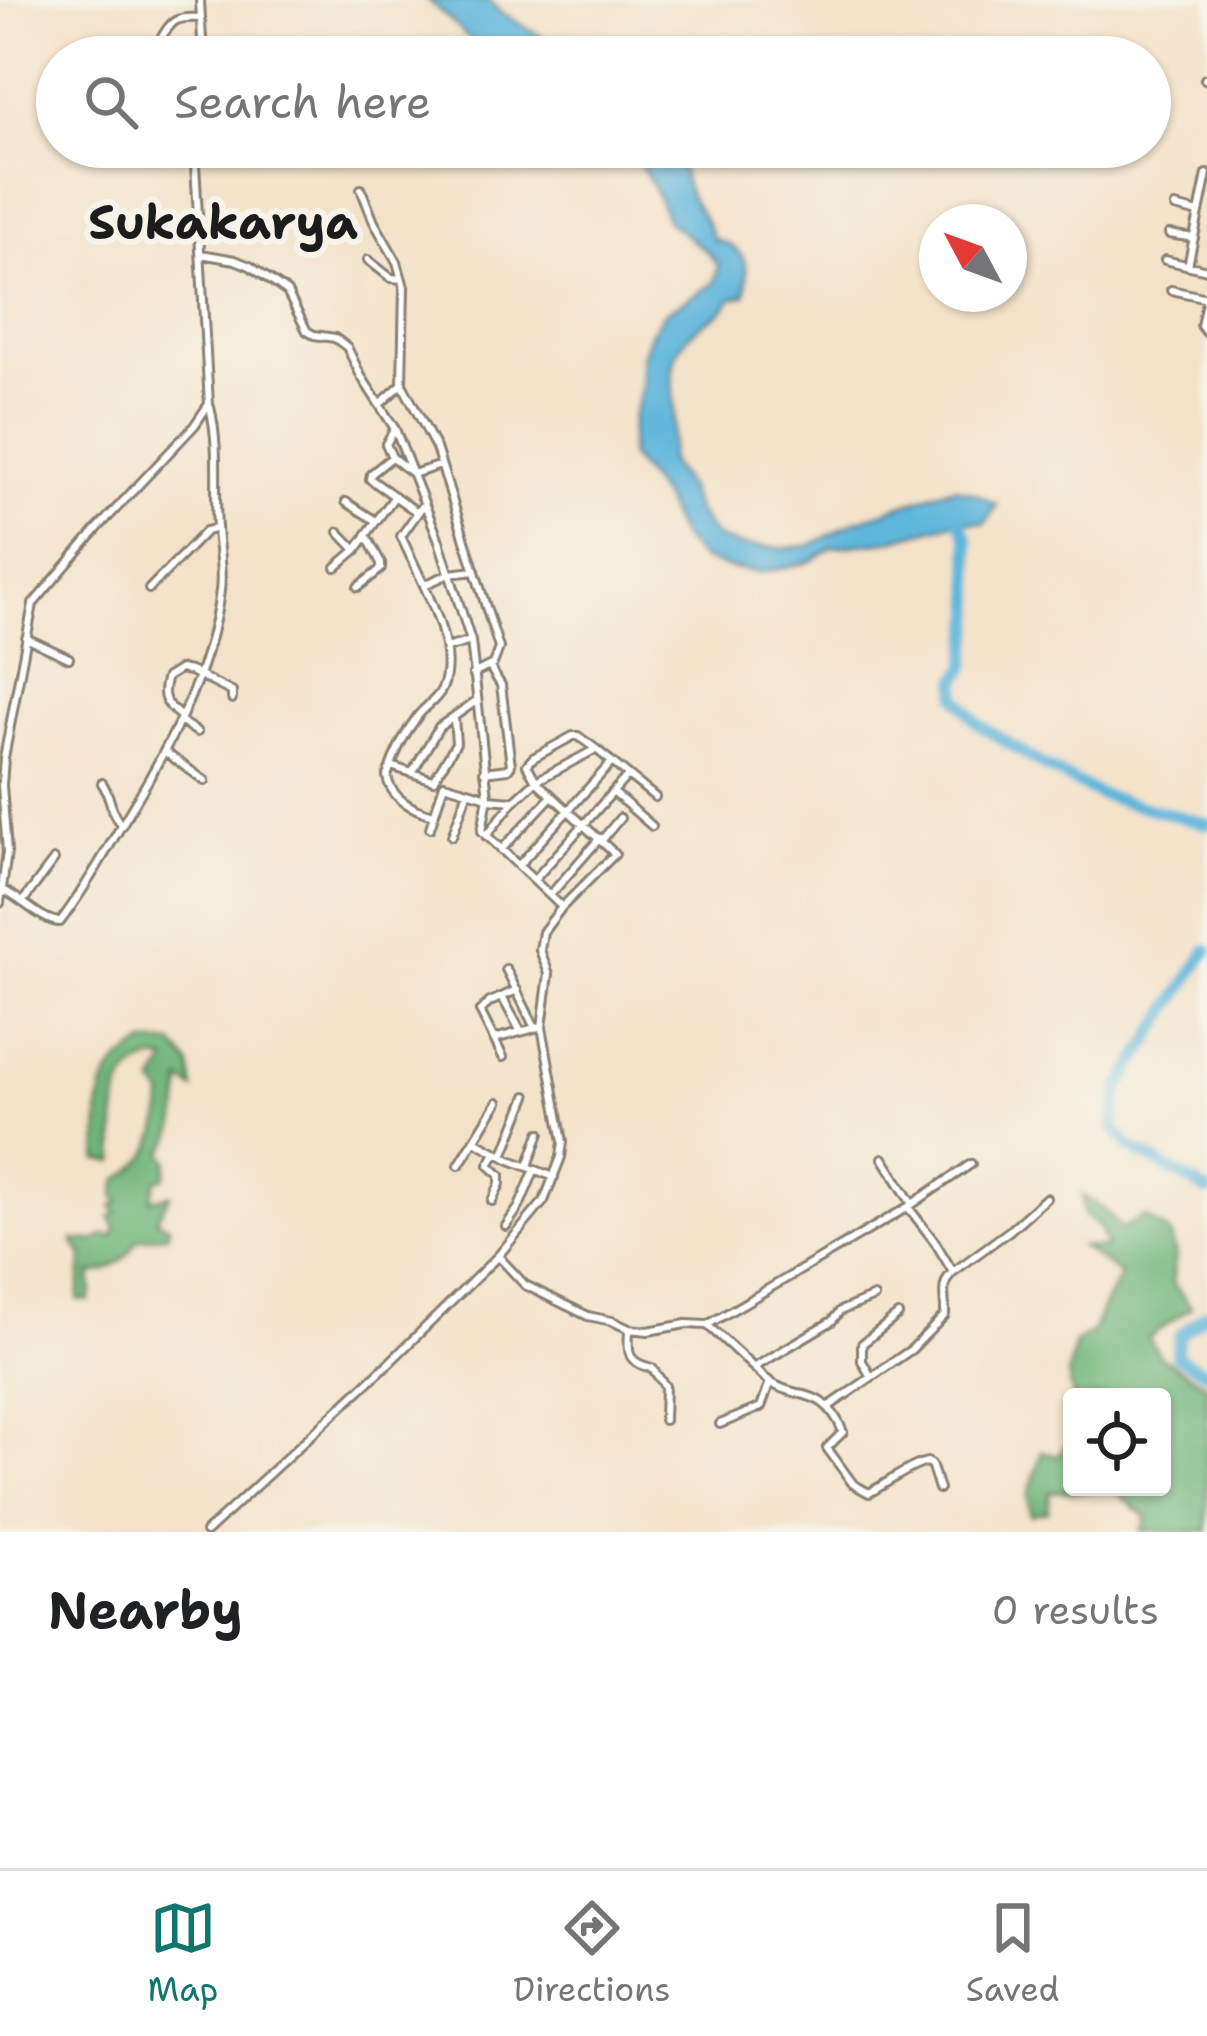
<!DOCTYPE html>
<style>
:root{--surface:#fff;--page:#f2f2f2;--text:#202124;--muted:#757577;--line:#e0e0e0;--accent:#0f766e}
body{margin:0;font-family:"Shantell Sans",sans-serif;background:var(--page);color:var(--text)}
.controls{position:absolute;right:36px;bottom:36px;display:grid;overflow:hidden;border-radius:12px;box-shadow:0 3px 9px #0004}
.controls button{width:108px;height:108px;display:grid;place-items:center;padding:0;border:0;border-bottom:3px solid var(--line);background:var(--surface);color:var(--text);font:60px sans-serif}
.compass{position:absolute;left:919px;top:204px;width:108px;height:108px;border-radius:50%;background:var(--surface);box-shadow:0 3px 9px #0004;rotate:311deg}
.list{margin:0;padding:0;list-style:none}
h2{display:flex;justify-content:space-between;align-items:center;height:156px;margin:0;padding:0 48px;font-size:51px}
h2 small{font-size:39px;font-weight:400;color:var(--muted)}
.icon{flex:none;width:66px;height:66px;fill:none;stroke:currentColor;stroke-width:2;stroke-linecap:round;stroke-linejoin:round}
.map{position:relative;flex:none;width:1207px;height:1532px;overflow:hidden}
.search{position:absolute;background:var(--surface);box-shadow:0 3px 9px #0004;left:36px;right:36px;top:36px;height:132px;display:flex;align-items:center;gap:30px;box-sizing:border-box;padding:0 42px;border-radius:66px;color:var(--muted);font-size:45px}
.sheet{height:336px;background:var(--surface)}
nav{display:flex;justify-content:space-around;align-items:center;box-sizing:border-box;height:168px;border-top:3px solid var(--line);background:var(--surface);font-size:33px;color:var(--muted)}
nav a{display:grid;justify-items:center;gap:6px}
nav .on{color:var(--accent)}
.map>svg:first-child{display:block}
.forest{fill:#6eb479;stroke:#45684a;stroke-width:3}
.water{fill:#5eb6db;stroke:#3d697c;stroke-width:3}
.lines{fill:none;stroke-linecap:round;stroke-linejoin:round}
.river{stroke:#5eb6db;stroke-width:12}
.street-casing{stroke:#887f72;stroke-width:12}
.street{stroke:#fff;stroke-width:6}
.labels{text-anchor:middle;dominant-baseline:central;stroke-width:12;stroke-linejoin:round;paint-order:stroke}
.quarter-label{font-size:48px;font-weight:bold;fill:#1c1c1c;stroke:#f7f3e8}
</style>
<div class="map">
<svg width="1207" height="1532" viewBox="0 0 1207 1532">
<rect width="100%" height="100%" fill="#f7f3e8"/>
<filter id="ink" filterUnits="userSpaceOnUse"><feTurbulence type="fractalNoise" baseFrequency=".00833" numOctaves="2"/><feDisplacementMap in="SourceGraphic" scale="24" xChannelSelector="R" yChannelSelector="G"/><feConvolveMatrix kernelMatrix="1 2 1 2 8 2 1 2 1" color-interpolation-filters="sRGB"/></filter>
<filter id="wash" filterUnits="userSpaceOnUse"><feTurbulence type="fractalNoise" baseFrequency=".004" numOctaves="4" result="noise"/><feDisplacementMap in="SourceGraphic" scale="48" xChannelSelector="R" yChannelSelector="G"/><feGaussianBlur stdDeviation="2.7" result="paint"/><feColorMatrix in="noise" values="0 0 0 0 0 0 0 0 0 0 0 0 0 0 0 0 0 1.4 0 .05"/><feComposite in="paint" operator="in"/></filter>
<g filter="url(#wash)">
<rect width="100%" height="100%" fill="#f3e2c9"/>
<path class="forest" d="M146,1044H173L190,1065L194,1089L182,1081C180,1104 178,1135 163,1153L168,1160L165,1177L156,1180L151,1199L170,1195L156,1220L169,1226L167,1234L137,1240C128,1259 111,1272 90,1274L92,1289L89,1301L78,1299L83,1253L79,1252L73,1240L94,1241L105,1235L113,1236L116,1228L110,1217L117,1213L112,1207L119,1202L115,1196L118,1179C153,1163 162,1129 163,1095L154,1084L167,1061C148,1055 128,1071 120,1090C114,1107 116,1143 115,1162L98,1160C101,1104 90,1073 146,1044Z
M1082,1195L1106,1211L1121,1229L1144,1216L1170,1233L1176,1255L1172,1282L1191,1307L1148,1338L1161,1357L1207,1385V1532H1141L1147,1517L1114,1490L1050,1492L1048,1511L1030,1515L1028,1496L1042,1451L1058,1456L1072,1436V1487H1162V1397H1073L1068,1376L1075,1343L1092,1333L1103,1307L1121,1275L1082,1247L1106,1248L1099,1227L1084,1216Z"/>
<path class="water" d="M428,0H489L500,12L576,57H500L481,49Z
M630,147H672C682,162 682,178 689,194C697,210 709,221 712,238C743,247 752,264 745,295L731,299C723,317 702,320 689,335C664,363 675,383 674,415C674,430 670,446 669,462L687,487L696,510L709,529L720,540L743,546L784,548L809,546L856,521L954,487L975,493L997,505L985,523L961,521L887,541L832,547L811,561L786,568L760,572L733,569L701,559L680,537L661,495L629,456L632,420L642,387V356L650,334L664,313L714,283L719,266L706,251L668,221L653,186Z"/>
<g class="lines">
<path class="river" d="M956,511L968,539L974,611L966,667L957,680V697L978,724L1044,766L1100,795L1207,824
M1207,950L1120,1087L1113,1127L1129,1146L1207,1191
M1207,1313L1179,1336L1176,1356L1207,1373"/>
</g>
</g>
<g filter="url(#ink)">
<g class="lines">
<defs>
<path id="street" d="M158,43C172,21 173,16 201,18
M199,57L202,41L200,0
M1205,79L1207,80
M361,189L374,222L397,262L404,287L402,384L436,448L499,648L493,664L473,674
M1175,207L1199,213L1207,174
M1169,234L1194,238
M201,254L235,260L250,266L287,292L307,331L314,335L335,338L347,347L361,376L395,429L438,538L471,641L488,797L482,831L562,907L543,932L540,950L549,974L542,1027L563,1142L561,1157L544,1201L498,1256L389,1363L206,1532
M368,260L391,278L402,279
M1165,260L1207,270
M1188,266L1199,213
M1171,290L1207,298
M1207,297L1201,326L1207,333
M380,404L402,384
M394,430L386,444L392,457L413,474L441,465
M392,457L371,474L370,479L417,512
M346,502L376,521
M424,504L401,536C418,576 461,645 442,689C437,700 424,707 417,717C404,734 394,755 387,776C390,798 413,810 434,815
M339,532L356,550
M336,567L356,550L366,536
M424,585L449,574L475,571
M358,587L381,569V563L366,535L395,496
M149,589L206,531L217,528
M26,638L69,658
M446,648L471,641
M181,717C165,703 160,698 167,677L180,669L190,671L232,692V699
M180,721L197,732
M596,749L578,736H573L533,758L527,765L536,781L596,749L655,797
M165,752L205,781
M391,766L433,780
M484,772L508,769L511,765L501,685L489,666
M412,773L439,727L476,701
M434,780L456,743L454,718
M102,783C113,799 109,813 122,825
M613,792L652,826
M488,799L514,801
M430,828L444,784L488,797
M452,836L468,791
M486,836L514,801L536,781L615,854L562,907
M602,840L620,818
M501,850L552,796
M519,865L612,762
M535,879L628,775
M3,890C21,898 43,922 60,922C83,892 101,860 120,828C164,755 209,679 220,591C223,569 218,549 217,527C214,487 220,447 210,407
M551,894L600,838
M23,901L54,860
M0,903L7,852L2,785L4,758L33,604L98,528L194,426L209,404L194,147
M506,969L535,1028
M502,997L520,1030
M494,1039L539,1027
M503,1057L480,1011L490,1002L517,990
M475,1141L510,1160L554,1177
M503,1156L527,1096
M883,1158L912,1204
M459,1165L498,1102
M528,1166L540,1133
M492,1201L500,1184V1175L489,1165L496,1153
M506,1226L519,1207L535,1169
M498,1256L525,1285L588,1316L612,1321L629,1329L648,1331L686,1324L707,1325C727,1342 746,1361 765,1378C794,1403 823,1382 843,1432L827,1448L853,1484L869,1493C886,1484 909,1466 927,1462L931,1464L939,1489
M953,1272L1009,1231L1046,1198
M707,1325L908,1207L971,1164
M629,1329C628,1353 626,1362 652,1368L665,1386L664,1420
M755,1367L832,1321L840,1311L874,1297
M871,1377L862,1361V1344L898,1315
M828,1407L912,1349L945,1315C946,1298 939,1285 953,1272L935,1242L908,1207
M720,1424L761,1407L770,1382"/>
</defs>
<use href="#street" class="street-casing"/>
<use href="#street" class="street"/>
</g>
</g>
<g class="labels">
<g class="quarter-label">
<text x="223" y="222">Sukakarya</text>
</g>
</g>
</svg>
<div class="controls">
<button><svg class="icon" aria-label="locate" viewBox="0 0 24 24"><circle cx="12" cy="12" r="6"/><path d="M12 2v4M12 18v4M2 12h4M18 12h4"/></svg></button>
</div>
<svg class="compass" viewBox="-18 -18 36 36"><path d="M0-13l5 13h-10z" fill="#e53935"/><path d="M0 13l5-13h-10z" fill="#757577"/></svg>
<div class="search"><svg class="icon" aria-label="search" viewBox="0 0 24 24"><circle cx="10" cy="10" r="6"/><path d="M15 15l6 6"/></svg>Search here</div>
</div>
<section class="sheet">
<h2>Nearby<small>0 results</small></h2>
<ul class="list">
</ul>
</section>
<nav>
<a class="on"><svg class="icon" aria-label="map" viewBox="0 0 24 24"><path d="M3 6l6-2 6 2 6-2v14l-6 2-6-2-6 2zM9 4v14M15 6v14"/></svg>Map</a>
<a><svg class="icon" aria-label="directions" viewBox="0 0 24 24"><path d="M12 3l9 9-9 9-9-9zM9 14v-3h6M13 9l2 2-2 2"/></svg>Directions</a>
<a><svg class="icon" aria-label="saved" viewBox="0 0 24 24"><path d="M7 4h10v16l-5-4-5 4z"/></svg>Saved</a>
</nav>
